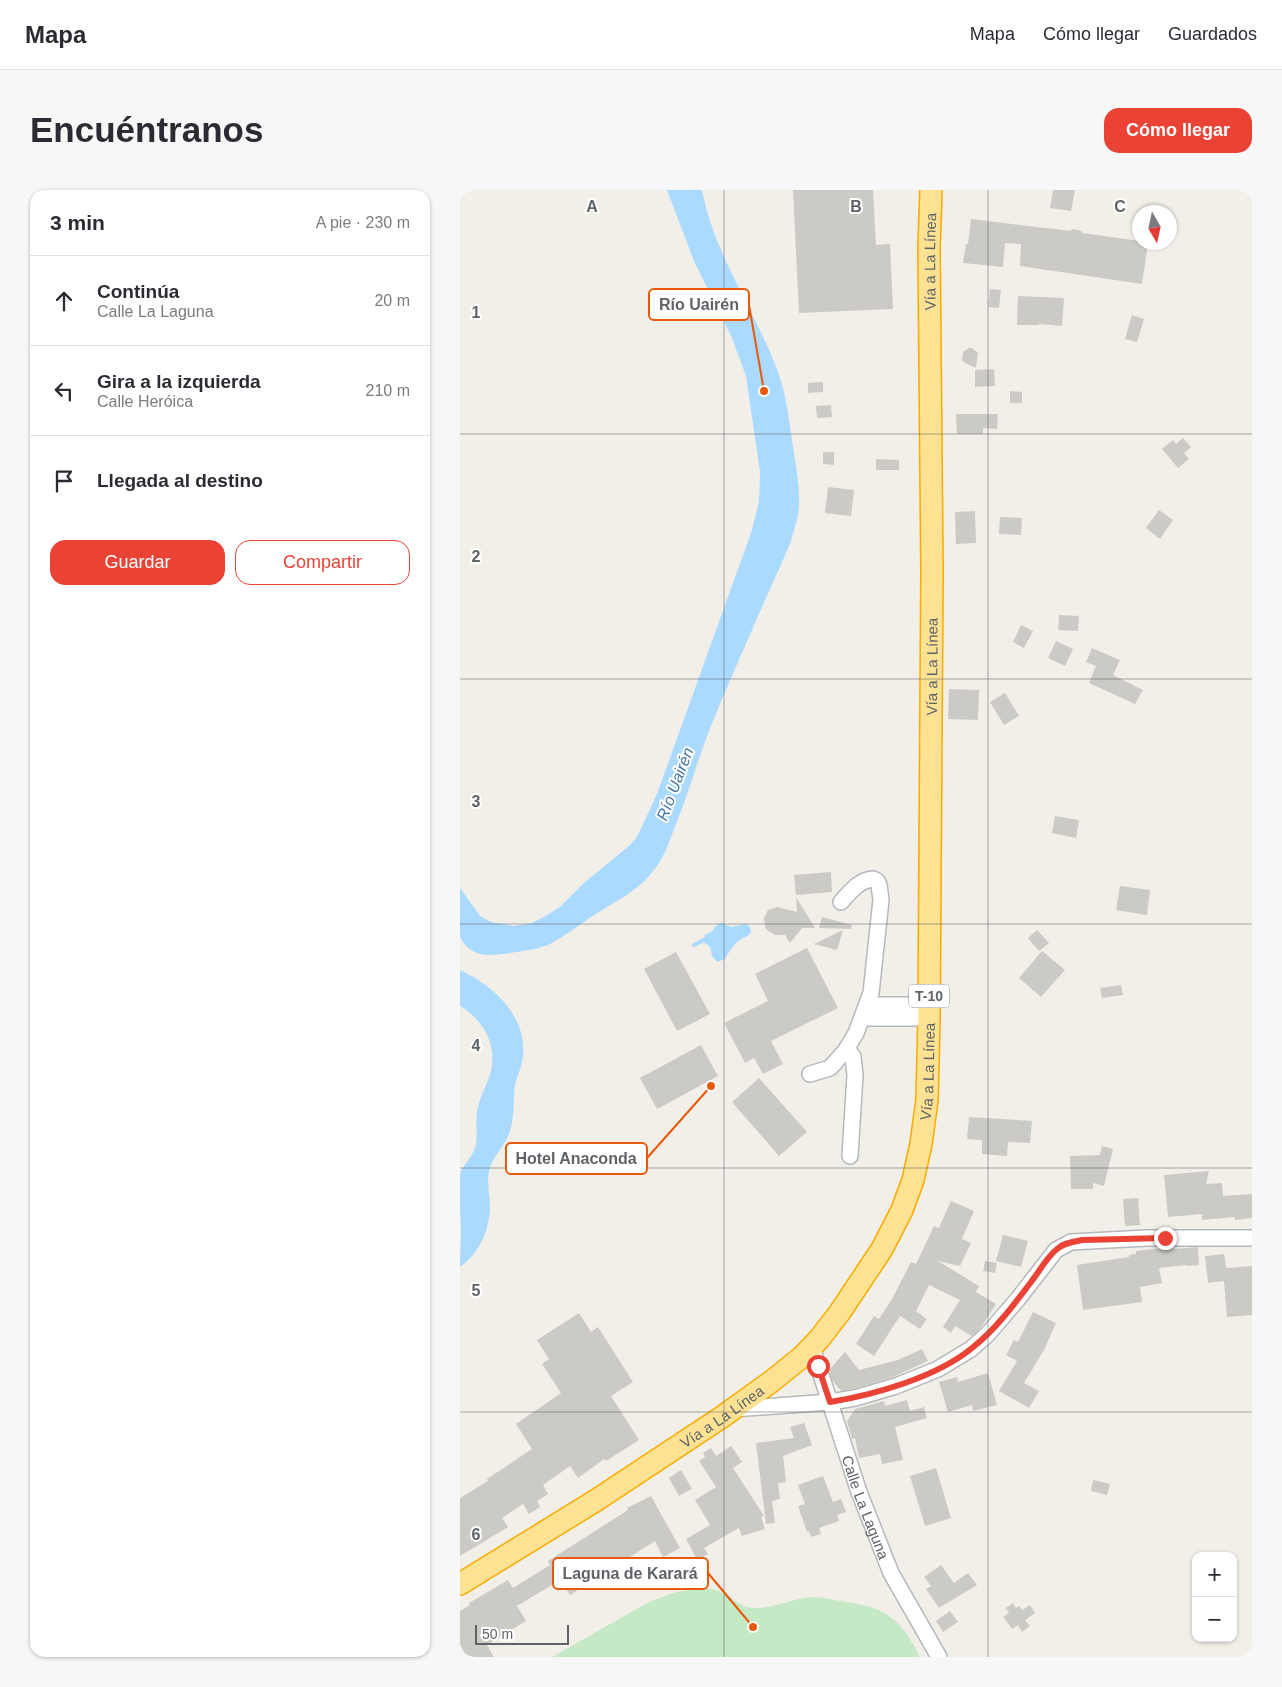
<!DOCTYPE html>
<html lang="es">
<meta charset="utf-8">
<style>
:root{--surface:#fff;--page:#f7f7f7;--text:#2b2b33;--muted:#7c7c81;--line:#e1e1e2;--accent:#ea4335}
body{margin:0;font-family:Arial,sans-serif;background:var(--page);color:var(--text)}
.controls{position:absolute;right:15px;bottom:15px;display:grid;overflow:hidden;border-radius:10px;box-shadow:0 1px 4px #0004}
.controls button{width:45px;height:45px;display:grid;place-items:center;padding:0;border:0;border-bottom:1px solid var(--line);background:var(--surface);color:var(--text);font:25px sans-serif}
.compass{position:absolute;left:672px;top:15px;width:45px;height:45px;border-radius:50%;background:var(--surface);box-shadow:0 1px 4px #0004;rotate:171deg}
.scale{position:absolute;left:15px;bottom:12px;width:94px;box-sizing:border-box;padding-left:5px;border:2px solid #5f6368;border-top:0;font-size:14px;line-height:18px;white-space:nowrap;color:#5f6368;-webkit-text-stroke:4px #fff;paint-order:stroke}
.stop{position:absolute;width:15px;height:15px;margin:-11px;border:4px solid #ea4335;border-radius:50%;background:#fff}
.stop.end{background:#ea4335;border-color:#fff;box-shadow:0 1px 5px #0008}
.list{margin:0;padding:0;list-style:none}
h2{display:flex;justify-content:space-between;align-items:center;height:65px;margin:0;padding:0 20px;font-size:21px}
h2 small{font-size:16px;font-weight:400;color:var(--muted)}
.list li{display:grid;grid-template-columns:32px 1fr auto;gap:15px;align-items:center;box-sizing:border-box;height:90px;padding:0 20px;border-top:1px solid var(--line)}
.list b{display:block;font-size:19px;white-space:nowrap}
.list p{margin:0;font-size:16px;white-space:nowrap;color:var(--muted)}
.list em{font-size:16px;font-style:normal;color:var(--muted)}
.actions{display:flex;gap:10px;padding:15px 20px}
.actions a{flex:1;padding:11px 0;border:1px solid var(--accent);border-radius:15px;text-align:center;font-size:18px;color:var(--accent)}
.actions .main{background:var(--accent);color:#fff}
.icon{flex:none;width:28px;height:28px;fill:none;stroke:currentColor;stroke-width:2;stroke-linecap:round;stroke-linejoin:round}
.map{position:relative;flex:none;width:792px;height:1467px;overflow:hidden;border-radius:15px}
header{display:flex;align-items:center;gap:30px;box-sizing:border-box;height:70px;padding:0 25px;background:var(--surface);border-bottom:1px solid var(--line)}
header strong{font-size:24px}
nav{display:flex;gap:28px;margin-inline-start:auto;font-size:18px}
.intro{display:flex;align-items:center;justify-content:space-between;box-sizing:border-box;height:120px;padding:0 30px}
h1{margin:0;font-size:35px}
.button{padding:12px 22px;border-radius:15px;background:var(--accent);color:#fff;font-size:18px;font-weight:700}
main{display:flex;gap:30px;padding:0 30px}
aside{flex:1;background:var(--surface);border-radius:15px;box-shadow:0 1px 4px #0004}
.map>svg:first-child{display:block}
.green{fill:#c5e8c5}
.water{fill:#aadaff}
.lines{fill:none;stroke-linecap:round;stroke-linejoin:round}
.stream{stroke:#aadaff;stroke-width:4}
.building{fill:#cccac5}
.minor-casing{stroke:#b5b8bc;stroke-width:18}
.highway-casing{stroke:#f9ab00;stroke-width:24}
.minor{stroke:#fff;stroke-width:15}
.highway{stroke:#fde293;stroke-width:21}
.route{stroke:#ea4335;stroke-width:6}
.grid{fill:none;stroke:#5f6368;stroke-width:1;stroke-opacity:0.55}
.labels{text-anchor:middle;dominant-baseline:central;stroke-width:4;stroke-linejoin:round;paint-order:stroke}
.shield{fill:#fff;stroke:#8f9295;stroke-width:1}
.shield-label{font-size:14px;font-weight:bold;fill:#5f6368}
.street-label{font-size:15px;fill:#5f6368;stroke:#fff}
.water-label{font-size:16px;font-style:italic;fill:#4174aa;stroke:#fff}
.grid-label{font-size:16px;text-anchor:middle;font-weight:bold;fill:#5f6368;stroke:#fff;stroke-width:4;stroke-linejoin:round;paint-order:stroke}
.leader{fill:none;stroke:#e8590c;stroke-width:2}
.callout-dot{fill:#e8590c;stroke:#fff;stroke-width:2}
.callout{fill:#fff;stroke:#e8590c;stroke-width:2}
.callout-label{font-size:16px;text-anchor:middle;font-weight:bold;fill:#5f6368}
</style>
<header>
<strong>Mapa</strong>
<nav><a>Mapa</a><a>Cómo llegar</a><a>Guardados</a></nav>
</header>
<div class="intro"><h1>Encuéntranos</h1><a class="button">Cómo llegar</a></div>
<main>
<aside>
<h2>3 min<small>A pie · 230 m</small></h2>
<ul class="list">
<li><svg class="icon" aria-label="ahead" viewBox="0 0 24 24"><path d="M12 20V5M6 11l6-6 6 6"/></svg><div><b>Continúa</b><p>Calle La Laguna</p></div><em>20 m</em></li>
<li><svg class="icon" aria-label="left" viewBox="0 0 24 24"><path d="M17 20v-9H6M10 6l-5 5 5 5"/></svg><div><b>Gira a la izquierda</b><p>Calle Heróica</p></div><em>210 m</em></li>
<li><svg class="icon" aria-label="arrive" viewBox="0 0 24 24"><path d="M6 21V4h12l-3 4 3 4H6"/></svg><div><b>Llegada al destino</b></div></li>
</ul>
<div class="actions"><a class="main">Guardar</a><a>Compartir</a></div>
</aside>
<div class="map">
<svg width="792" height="1467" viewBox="0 0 792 1467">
<rect width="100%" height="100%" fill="#f1efe8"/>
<path class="green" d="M236,1398C244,1398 252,1398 259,1401C271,1406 279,1417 293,1418C312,1419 328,1410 346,1408C357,1406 369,1409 380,1411C425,1417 439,1426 460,1467H92L189,1412L213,1403Z"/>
<path class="water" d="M207,0H242C255,67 295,120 318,182C327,206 329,232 333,257C336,277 340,297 339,317C338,330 333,342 330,354C302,418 273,481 247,546C235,578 226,611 213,642C208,655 203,669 194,680C178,702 150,714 128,729C115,738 103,747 90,754C80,759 67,760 57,762C34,765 12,771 0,747V698L20,726L31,732L54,736L72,733L84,727L100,717L124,693L169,656L177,647L197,604L291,343L299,312L300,282L286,186L272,148L234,71Z
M261,733L271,737L286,734L290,737L291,742C288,747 286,746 281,749C273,754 269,762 265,769L257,772L252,766L250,757L244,752L245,745C255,742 253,736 261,733Z
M0,780C33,795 67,826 63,866C62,876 57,886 55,895C53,911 55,929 49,944C44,957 32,967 29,981C27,991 29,1004 30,1015C30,1039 20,1063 0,1077C0,1064 1,1051 1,1039C0,1023 0,1000 0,985C1,977 12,968 15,958C19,945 14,930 18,917C21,904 28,893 31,881C37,853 23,830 0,816Z"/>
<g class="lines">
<path class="stream" d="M234,755L246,749"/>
</g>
<path class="building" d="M333,0H413L416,55L430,54L433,119L339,123Z
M593,0H615L611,21L590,18Z
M511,29L611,41L612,39L622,41V43L680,51V52L688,53L682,94L560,76L561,54L545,53L543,77L503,73L506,54H508Z
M530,99L541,100L539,118L528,117Z
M558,106L604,108L602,136L579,134V135H557Z
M672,125L684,129L677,152L665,149Z
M509,158H512L518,163L516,178L505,173L502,170L503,162Z
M534,179L535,196L515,197V180Z
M363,192V202L348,203V193Z
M550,201L562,202V213H550Z
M371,215L372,227L357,228L356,216Z
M496,224H538L537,239L523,238V244H497Z
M723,248L731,257L724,263L729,269L718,278L702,259L713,250L716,254Z
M363,262H374V275L363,274Z
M416,269L439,270V280H416Z
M368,297L394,300L391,326L365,323Z
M699,320L713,330L700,349L686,338Z
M515,321L516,353L496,354L495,322Z
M540,327L562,328L561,345L539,344Z
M599,425L619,426L618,441L598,440Z
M561,435L573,441L564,458L553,452Z
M596,451L613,459L605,476L588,468Z
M632,458L660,470L653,485L683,500L675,514L629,493L636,476L626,472Z
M489,499L519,500L518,530L488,529Z
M545,503L559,526L544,535L530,512Z
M595,626L619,630L616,648L592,643Z
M371,682L372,702L336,705L334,685Z
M660,696L690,700L687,725L656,720Z
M336,707L355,738H342L330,753L325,745H315L307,740L305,737L304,728L308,720L317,717L337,722Z
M362,727L392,735L391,739L359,738Z
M383,740L377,760L354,754Z
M577,740L589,753L579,761L568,748Z
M347,758L378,818L311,851L323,874L303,884L294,868L285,873L264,833L308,811L295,784Z
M582,761L605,780L581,807L559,788Z
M216,762L250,824L217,841L184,779Z
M661,795L663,805L642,808L640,798Z
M241,855L258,886L197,919L180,888Z
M299,888L347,942L319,966L272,912Z
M509,927L572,931L570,953L548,952L547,966L522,964V950L507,949Z
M642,956L653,959L644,996L633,993V999H611L610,966L640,965Z
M749,981L746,994L762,993L763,1006L792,1004V1028L775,1030V1027L742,1030V1024L708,1027L704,985Z
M678,1008L680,1035L665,1036L663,1009Z
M491,1011L514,1021L502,1049L511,1053L500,1076L478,1071L519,1096L516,1102L536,1114L520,1139L512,1146L495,1136L491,1143L483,1137L500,1110L469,1095L456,1121L467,1129L460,1139L440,1126L414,1166L396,1154L414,1126L419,1129L432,1109L451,1072L456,1074L474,1036L479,1038Z
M543,1045L568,1051L561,1077L536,1071Z
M712,1057H714V1059L738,1057L739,1075L727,1076V1075L699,1078L702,1093L680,1097L682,1112L623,1120L617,1075L669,1067V1065L676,1064V1061Z
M764,1064L766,1078L792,1076V1125L767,1127L764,1091L748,1093L745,1066Z
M525,1071L537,1073L535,1083L523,1081Z
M573,1122L596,1133L584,1160L564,1193L579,1201L569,1218L539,1201L557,1171L546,1165L554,1150L558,1152Z
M119,1123L131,1142L138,1137L173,1192L151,1206L179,1250L146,1271L144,1269L118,1288L110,1276L83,1295L88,1304L77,1311L80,1317L69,1324L63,1314L42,1328L48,1337L0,1366V1308L28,1291L27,1289L72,1259L56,1234L101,1203L82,1174L89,1169L77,1150Z
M462,1159L468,1171L433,1187L393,1199L381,1201L372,1190L369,1180L385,1162L399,1180L438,1170Z
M528,1183L537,1215L513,1221L512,1215L488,1222L479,1192L497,1187L498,1192Z
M447,1210L450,1221L464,1217L467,1228L435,1237L443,1270L422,1274L420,1264L399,1268L395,1248L392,1249L387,1231L395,1219L424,1211L425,1216Z
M344,1233L352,1255L323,1266L326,1292L318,1293L320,1309L312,1311L315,1333L306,1334L296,1253L334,1248L330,1237Z
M271,1256L282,1272L273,1278L304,1326L301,1327L305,1339L282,1346L279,1338L244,1358L248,1364L237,1370L226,1349L250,1335L235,1310L256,1297L239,1271L245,1267L243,1263L251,1258L256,1266Z
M476,1278L491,1328L465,1336L450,1286Z
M221,1280L232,1299L219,1306L209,1288Z
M363,1286L373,1312L381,1309L386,1322L377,1325L379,1331L359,1338L361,1344L351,1347L349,1341L347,1342L338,1316L345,1314L338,1295Z
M633,1290L650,1294L647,1305L631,1301Z
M191,1306L220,1358L203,1367L195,1351L110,1405L100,1390L57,1416L66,1431L27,1455L34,1467H7L0,1455V1421L10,1415L9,1413L48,1390L53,1398L90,1375L88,1371L168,1320L167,1318Z
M481,1375L494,1393L508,1383L517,1395L479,1418L466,1399L471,1396L464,1387Z
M553,1413L556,1418L559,1416L562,1420L570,1415L575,1423L565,1430L570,1436L562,1442L558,1435L552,1439L543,1427L549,1423L546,1418Z
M490,1421L498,1432L483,1442L476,1431Z"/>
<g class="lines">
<defs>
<g id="minor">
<path d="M407,815H469"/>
<path d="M402,828H469"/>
<path d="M387,858L393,867L395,885L390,966"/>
<path d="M350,884L370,878L386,860L396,843L411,803L421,710L419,695L417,691L413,689C399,690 390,702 381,712"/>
<path id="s1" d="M352,1157L399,1302L431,1383L479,1467"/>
<path d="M273,1219L370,1212L395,1208L436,1196L478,1179L511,1159L527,1145L558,1109L596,1060L611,1052L687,1048H792"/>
</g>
<g id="highway">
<path id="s2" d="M0,1394L135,1311L262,1227L312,1191L343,1166L360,1148L380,1122L422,1059L442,1020L453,990L461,954L467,910L469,828L472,381L469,58L471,0"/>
</g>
</defs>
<use href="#minor" class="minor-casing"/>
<use href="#highway" class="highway-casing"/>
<use href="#minor" class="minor"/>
<use href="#highway" class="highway"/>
</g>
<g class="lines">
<path class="route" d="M358,1176L370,1212C414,1205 477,1187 512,1158C535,1140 553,1116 571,1092C579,1082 586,1068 597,1059C603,1053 613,1052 622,1050L705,1048"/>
</g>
<path class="grid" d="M264,0V1467M528,0V1467M0,244H792M0,489H792M0,734H792M0,978H792M0,1222H792"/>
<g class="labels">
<rect class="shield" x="449" y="794.5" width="40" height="23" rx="4"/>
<g class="shield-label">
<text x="469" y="806">T-10</text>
</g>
<g class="street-label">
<text stroke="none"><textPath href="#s2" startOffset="1541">Vía a La Línea</textPath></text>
<text stroke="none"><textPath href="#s2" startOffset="1136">Vía a La Línea</textPath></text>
<text stroke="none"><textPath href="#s2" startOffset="731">Vía a La Línea</textPath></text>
<text stroke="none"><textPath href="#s2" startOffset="311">Vía a La Línea</textPath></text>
<text stroke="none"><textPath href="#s1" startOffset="169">Calle La Laguna</textPath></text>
</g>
<g class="water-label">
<text transform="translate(215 594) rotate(-69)">Río Uairén</text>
</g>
</g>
<g class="grid-label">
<text x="132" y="22">A</text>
<text x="396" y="22">B</text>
<text x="660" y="22">C</text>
<text x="16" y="128">1</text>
<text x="16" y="372">2</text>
<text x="16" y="617">3</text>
<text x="16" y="861">4</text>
<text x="16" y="1106">5</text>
<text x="16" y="1350">6</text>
</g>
<path class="leader" d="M304 201L289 115M251 896L187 968M293 1437L248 1383"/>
<g class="callout-dot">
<circle cx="304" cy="201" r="5"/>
<circle cx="251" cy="896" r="5"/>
<circle cx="293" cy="1437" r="5"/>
</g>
<g class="callout">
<rect x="189" y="99" width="100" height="31" rx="5"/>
<rect x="46" y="953" width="141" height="31" rx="5"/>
<rect x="93" y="1368" width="155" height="31" rx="5"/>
</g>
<g class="callout-label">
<text x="239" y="120">Río Uairén</text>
<text x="116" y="974">Hotel Anaconda</text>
<text x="170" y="1389">Laguna de Karará</text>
</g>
</svg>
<div class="controls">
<button>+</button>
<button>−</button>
</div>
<svg class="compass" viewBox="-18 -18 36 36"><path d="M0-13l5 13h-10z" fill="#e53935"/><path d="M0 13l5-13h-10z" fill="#7c7c81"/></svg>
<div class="scale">50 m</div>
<div class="stop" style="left:358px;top:1176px"></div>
<div class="stop end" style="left:705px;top:1048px"></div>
</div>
</main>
